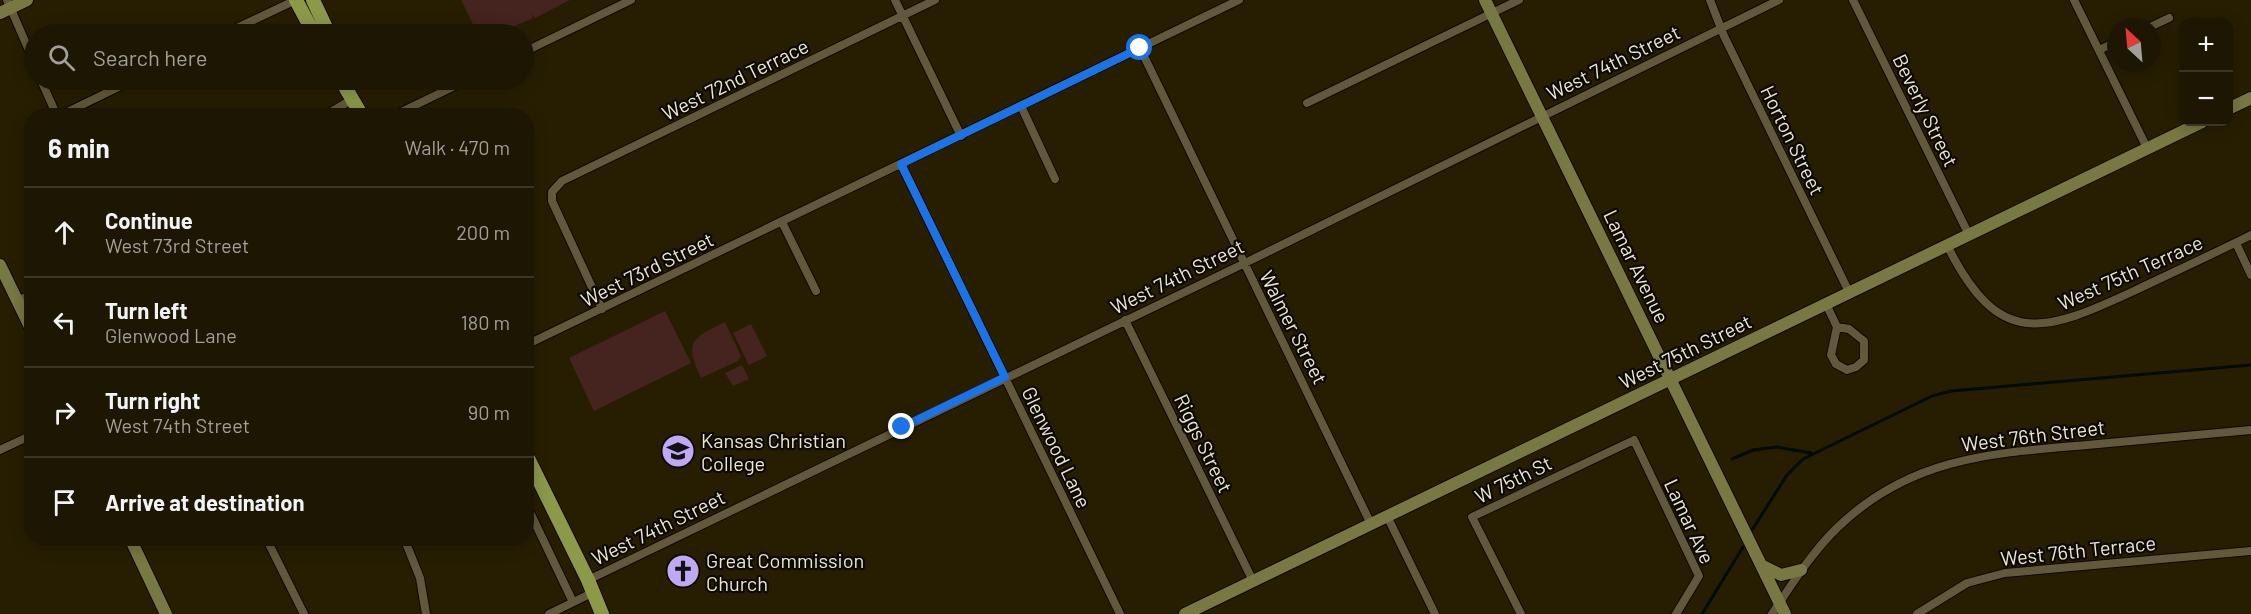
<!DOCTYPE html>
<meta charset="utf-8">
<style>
:root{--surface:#1d1602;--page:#2a2311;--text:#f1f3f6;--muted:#a09f99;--line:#3b3524}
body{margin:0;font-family:Barlow,sans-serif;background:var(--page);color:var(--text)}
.controls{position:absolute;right:18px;top:18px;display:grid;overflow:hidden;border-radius:12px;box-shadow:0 3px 15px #0003}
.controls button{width:54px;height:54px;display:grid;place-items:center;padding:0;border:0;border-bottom:2px solid var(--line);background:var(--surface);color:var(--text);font:30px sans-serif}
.compass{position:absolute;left:2107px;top:18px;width:54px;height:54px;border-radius:50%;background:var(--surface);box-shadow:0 3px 15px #0003;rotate:334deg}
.stop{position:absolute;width:18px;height:18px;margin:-14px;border:4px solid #1a73e8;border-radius:50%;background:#fff}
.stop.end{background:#1a73e8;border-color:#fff;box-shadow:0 2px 6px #0008}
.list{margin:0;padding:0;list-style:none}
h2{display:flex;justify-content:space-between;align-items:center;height:78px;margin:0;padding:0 24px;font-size:26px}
h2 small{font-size:20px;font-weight:400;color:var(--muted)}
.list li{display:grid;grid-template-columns:39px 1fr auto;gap:18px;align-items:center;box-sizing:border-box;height:90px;padding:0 24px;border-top:2px solid var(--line)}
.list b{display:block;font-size:22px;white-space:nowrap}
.list p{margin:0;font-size:20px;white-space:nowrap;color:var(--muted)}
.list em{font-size:20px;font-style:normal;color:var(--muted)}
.icon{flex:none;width:33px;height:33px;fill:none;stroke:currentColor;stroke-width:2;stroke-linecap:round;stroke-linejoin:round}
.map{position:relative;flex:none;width:2251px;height:614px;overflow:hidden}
.search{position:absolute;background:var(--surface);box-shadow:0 3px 15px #0003;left:24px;top:24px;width:510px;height:66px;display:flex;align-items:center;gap:15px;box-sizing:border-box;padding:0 21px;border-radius:33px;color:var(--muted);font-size:22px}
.panel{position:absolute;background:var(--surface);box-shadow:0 3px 15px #0003;left:24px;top:108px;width:510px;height:438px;border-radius:24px}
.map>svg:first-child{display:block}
.green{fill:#45231e}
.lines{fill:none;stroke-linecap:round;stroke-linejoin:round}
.stream{stroke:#000b01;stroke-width:3}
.street-casing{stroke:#100700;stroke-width:10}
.secondary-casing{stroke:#100700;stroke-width:14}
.primary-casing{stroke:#100700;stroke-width:16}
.street{stroke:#62583b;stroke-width:8}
.secondary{stroke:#777842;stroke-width:12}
.primary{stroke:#8c9949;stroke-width:14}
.route{stroke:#1a73e8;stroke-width:8}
.labels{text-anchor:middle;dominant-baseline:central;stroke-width:4.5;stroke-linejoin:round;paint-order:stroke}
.street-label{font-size:20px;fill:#ebe5d4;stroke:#0c0901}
.poi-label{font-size:20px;fill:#ebe5d4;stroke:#0c0901;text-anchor:start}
</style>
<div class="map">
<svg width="2251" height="614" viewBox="0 0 2251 614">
<rect width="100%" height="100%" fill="#271e02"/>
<path class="green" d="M461,0H570L535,18L532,14L533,18L497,34H478Z
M665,311L691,363L594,411L569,358Z
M725,322L741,356L738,361L701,378C684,341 691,339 725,322Z
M751,324L767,356L749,365L733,333Z
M742,365L749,379L733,386L725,373Z"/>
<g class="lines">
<path class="stream" d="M1732,459L1753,450L1777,447L1811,453
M1752,530L1787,475L1803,459L1932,396L1951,391L2251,365
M1702,614L1743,547"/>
<defs>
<path id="street" d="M7,0L34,62
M895,0L961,136
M1710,0L1724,36L1849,292
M1853,0L1969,235
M2074,0L2147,148
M2150,27L2169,18
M224,34L296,0
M1140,48L1371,524
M2099,50L2116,42
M524,52L631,0
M41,80L57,116
M1307,103L1519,0
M1021,106L1055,179
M59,116L133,80
M324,116L353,99
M393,116L467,80
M901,164L1120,614
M782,222L816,291
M2236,243L2251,275
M1947,245C1999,350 2044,333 2136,290C2174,272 2213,254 2251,235
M17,301L32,294
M1826,304L1837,327
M602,309L552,201V192L562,181L935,0
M1125,320L1253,581
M1837,327L1849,329L1864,341V360L1856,367L1847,370L1836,364L1831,355Z
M526,345L1239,0
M0,450L32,435
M526,504L573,602
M1387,516L1435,614
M266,538L304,614
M404,538L420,578L426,614
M588,580L1243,264L1779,0
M549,614L594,592
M1521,614L1472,517L1634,440L1699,576L1676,614
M1772,614C1792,584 1812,552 1838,527C1911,457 1993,453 2087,445C2142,440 2196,435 2251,430
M1917,614L1967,583L2005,573L2251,551"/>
<path id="secondary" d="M1485,0L1785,614
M0,13L27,0
M2228,109L2251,98
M0,265L32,331
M130,538L166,614
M1761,565L1781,575L1801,570
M1185,614L2202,122"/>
<path id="primary" d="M296,0L314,34
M313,0L329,34
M341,80L362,116
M526,454L588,580L602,614"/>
</defs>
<use href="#street" class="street-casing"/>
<use href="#secondary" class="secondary-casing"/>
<use href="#primary" class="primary-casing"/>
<use href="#street" class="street"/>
<use href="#secondary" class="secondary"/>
<use href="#primary" class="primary"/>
</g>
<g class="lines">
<path class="route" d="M902,427L1005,377L901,164L1140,48"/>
</g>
<defs>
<symbol id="university-disc" viewBox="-11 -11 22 22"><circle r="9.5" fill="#bfa9f4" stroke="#0c0901"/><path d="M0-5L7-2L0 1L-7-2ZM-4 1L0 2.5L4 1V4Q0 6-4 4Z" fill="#111"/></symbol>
<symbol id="church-disc" viewBox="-11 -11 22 22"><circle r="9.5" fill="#bfa9f4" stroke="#0c0901"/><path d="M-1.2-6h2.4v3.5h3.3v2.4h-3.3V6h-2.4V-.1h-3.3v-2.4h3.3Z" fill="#111"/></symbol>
</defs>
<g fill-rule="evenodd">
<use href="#university-disc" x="659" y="432" width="38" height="38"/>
<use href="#church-disc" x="664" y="552" width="38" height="38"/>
</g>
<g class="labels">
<g class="street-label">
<text transform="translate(1613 62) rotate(-26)">West 74th Street</text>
<text transform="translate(735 79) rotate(-26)">West 72nd Terrace</text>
<text transform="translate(1926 110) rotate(64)">Beverly Street</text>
<text transform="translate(1793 140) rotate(64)">Horton Street</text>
<text transform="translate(1637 266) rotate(64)">Lamar Avenue</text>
<text transform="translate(647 269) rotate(-26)">West 73rd Street</text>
<text transform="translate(2130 272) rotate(-24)">West 75th Terrace</text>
<text transform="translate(1177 276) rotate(-26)">West 74th Street</text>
<text transform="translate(1294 327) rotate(63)">Walmer Street</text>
<text transform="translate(1685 351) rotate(-26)">West 75th Street</text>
<text transform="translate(2033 435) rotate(-7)">West 76th Street</text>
<text transform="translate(1204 443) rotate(64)">Riggs Street</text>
<text transform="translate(1057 447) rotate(64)">Glenwood Lane</text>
<text transform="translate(1513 479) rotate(-26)">W 75th St</text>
<text transform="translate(1690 521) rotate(65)">Lamar Ave</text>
<text transform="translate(658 527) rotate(-26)">West 74th Street</text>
<text transform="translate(2078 550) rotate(-6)">West 76th Terrace</text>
</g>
<g class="poi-label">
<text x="701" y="440">Kansas Christian<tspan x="701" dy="23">College</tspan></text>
<text x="706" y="560">Great Commission<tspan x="706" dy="23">Church</tspan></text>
</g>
</g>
</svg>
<div class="controls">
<button>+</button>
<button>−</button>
</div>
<svg class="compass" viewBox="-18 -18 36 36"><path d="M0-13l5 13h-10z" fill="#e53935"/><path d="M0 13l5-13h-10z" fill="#a09f99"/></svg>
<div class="stop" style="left:1140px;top:48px"></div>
<div class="stop end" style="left:902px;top:427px"></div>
<div class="search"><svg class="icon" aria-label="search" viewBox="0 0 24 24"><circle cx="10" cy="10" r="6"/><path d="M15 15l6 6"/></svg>Search here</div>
<section class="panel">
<h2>6 min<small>Walk · 470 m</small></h2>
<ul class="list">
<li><svg class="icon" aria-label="ahead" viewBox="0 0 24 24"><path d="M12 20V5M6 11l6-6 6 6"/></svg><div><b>Continue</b><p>West 73rd Street</p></div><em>200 m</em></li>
<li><svg class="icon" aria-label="left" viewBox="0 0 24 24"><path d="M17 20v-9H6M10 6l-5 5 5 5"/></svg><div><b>Turn left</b><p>Glenwood Lane</p></div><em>180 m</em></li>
<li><svg class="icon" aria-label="right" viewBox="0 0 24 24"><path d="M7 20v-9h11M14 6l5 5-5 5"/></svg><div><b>Turn right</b><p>West 74th Street</p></div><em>90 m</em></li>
<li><svg class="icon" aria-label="arrive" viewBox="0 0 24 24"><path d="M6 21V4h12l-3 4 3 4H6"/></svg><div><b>Arrive at destination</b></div></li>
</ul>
</section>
</div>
